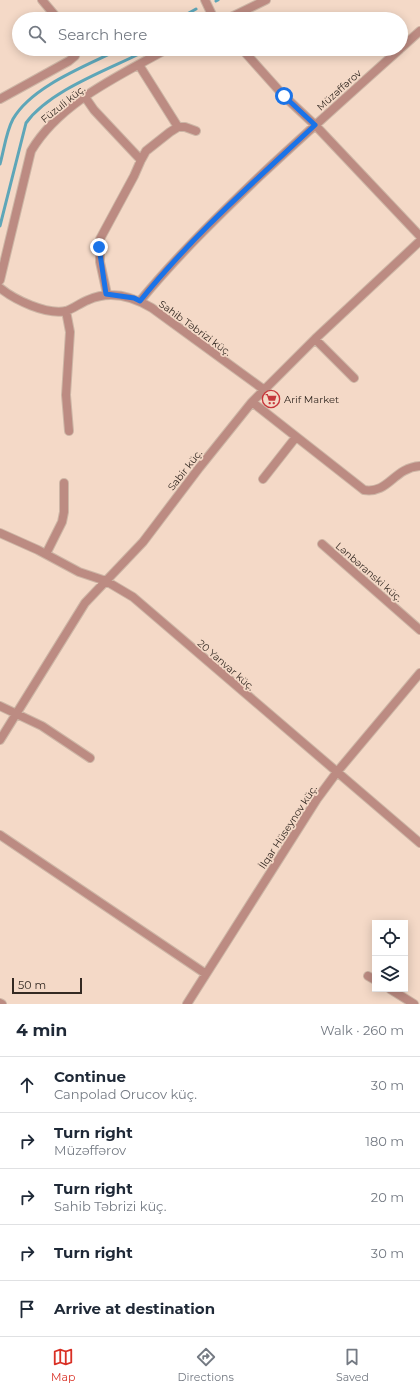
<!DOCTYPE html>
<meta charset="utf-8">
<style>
:root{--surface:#fff;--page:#f6f6f7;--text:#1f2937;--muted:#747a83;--line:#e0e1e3;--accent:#d93025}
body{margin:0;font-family:Montserrat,sans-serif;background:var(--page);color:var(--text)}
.controls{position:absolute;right:12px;bottom:12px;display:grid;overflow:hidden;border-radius:0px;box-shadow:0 2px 10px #0003}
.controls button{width:36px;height:36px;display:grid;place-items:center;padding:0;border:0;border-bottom:1px solid var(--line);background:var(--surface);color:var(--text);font:20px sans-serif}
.scale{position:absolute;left:12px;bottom:10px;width:70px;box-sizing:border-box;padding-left:4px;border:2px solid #332922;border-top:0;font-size:11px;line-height:14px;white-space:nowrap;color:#332922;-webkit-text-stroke:3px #f4d9c7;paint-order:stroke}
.stop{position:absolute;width:12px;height:12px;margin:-9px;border:3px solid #1a73e8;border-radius:50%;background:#fff}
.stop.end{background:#1a73e8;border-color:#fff;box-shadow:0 1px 4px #0008}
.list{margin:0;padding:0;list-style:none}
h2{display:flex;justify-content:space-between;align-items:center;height:52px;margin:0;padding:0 16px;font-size:17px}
h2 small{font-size:13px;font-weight:400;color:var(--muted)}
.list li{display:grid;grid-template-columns:26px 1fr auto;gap:12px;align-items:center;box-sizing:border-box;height:56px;padding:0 16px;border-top:1px solid var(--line)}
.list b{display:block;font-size:15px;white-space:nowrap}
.list p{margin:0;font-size:13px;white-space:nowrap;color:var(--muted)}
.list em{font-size:13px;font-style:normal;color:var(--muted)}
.icon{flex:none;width:22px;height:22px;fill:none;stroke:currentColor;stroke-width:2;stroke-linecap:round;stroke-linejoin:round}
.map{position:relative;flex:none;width:420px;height:1004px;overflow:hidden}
.search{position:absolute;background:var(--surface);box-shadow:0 2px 10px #0003;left:12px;right:12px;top:12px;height:44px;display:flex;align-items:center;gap:10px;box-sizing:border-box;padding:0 14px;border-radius:22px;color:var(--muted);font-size:15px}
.sheet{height:332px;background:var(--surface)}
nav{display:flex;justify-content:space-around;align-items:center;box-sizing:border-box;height:56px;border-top:1px solid var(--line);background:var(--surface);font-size:11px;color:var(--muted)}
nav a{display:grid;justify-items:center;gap:2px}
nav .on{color:var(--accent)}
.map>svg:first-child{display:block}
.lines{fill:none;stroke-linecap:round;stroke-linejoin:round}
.stream{stroke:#5ea6b8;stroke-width:3}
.street-casing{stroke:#cdb6a6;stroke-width:10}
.street{stroke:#bc8b82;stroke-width:8}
.route{stroke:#1a73e8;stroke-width:5}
.labels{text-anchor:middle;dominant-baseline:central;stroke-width:3.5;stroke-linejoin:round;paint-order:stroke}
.street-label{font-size:10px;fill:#332922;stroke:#f4d9c7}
.poi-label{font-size:10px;fill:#332922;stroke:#f4d9c7;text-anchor:start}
</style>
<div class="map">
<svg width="420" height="1004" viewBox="0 0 420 1004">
<rect width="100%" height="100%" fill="#f4d9c7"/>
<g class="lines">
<path class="stream" d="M216,1L218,0
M178,19L196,9
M0,164C4,150 6,132 13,119C32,86 86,66 120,49
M0,226L26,123C49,91 105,71 141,53"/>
<defs>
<path id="street" d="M42,0L58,19
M205,0L214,19
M227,19L266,0
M401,48L420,31
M242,49L284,96L315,125L420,236
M139,65L178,127
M85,97L94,110L141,160
M0,99L69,61L75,56L77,49
M0,280L31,151C60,102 119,76 167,49
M0,288C15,300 46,315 66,311C73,309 80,303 88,300C110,290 132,296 152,308L263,389
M107,294L100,262V239L134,176L141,160L146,151L170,132L178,127H185L196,131
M140,301C177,256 218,216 260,176C306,133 353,91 400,49
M66,311L70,332L66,395L69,431
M315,339L354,378
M252,402L364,490C389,494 393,468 420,466
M263,479L296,437
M0,533L38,550L79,572L106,581L133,597L420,843
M322,544L420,630
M46,554L62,522L64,512V483
M0,706L42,726L90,758
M0,740L85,603L143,542L199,468L252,402L315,339L420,241
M0,835L206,974
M368,976L375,980
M390,989L414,1004
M0,1003L2,1004
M187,1004L317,799L337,772L420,673"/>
</defs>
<use href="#street" class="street-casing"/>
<use href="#street" class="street"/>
</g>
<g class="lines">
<path class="route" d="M99,247L106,294L134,298L140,301C192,236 254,182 315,125L284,96"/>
</g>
<defs>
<symbol id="supermarket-ring" viewBox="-11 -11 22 22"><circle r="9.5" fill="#f4d9c7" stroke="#c6373c" stroke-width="1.5"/><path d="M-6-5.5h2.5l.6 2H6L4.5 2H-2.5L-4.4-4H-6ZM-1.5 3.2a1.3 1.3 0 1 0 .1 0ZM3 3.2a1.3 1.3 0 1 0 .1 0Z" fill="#c6373c"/></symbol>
</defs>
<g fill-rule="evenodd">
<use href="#supermarket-ring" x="261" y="389" width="20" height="20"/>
</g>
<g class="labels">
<g class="street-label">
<text transform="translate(339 90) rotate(-42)">Müzəffərov</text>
<text transform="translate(63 104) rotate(-39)">Füzuli küç.</text>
<text transform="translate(195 328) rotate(36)">Sahib Təbrizi küç.</text>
<text transform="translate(185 470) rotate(-52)">Sabir küç.</text>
<text transform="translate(369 572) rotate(41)">Lənbəranski küç.</text>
<text transform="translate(226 665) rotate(41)">20 Yanvar küç.</text>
<text transform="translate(288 827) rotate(-57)">İlqar Hüseynov küç.</text>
</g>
<g class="poi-label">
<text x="284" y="399">Arif Market</text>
</g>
</g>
</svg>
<div class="controls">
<button><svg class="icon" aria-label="locate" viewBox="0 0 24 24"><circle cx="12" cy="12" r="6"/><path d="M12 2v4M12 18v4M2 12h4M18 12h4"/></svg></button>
<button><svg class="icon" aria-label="layers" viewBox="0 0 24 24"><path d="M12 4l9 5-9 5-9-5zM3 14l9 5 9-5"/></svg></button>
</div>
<div class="scale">50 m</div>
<div class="stop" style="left:284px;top:96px"></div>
<div class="stop end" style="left:99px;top:247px"></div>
<div class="search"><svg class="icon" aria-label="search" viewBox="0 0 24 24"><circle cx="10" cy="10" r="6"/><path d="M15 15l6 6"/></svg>Search here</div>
</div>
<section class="sheet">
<h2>4 min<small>Walk · 260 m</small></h2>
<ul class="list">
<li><svg class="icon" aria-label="ahead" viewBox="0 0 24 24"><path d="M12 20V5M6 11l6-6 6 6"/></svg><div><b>Continue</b><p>Canpolad Orucov küç.</p></div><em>30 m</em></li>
<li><svg class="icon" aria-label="right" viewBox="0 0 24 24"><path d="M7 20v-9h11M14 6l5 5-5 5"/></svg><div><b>Turn right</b><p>Müzəffərov</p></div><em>180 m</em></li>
<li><svg class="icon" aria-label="right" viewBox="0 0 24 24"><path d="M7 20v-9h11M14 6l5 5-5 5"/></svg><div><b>Turn right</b><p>Sahib Təbrizi küç.</p></div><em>20 m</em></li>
<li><svg class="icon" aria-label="right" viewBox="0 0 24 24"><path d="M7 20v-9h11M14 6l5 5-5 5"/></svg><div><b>Turn right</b></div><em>30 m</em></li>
<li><svg class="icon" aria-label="arrive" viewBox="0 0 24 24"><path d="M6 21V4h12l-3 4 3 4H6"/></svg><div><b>Arrive at destination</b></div></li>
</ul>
</section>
<nav>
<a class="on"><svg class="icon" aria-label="map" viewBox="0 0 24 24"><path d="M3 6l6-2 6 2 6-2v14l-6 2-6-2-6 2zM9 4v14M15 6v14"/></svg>Map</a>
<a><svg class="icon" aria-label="directions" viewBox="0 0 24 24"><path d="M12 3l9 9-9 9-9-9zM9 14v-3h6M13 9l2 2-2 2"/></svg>Directions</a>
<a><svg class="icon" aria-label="saved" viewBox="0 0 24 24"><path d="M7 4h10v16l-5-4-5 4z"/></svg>Saved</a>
</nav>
